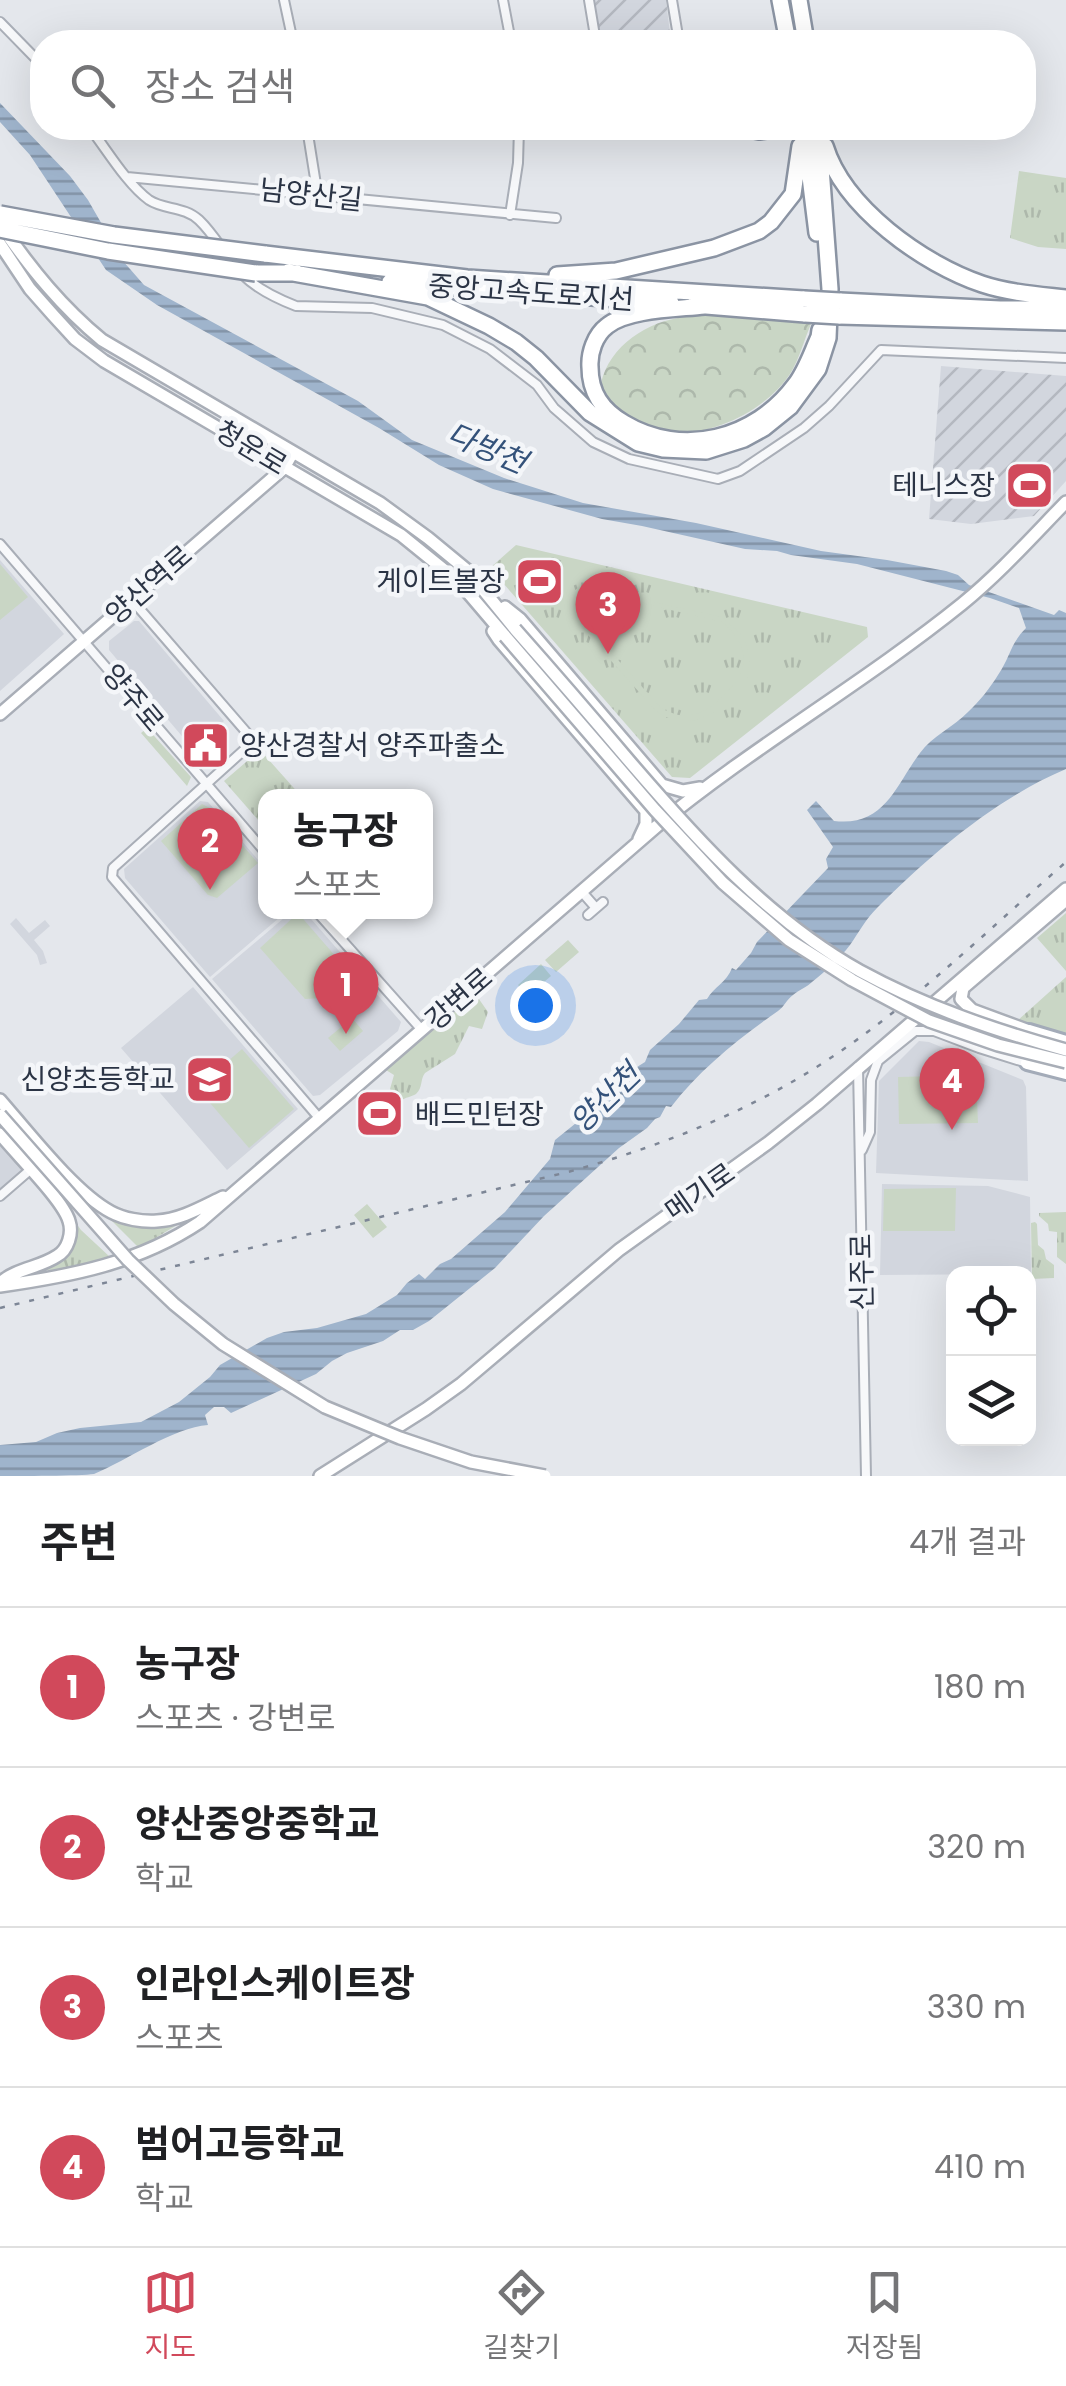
<!DOCTYPE html>
<html lang="ko">
<meta charset="utf-8">
<style>
:root{--surface:#fff;--page:#f6f6f6;--text:#202124;--muted:#757577;--line:#e0e0e0;--accent:#d1495b}
body{margin:0;font-family:Poppins,"Noto Sans KR",sans-serif;background:var(--page);color:var(--text)}
.controls{position:absolute;right:30px;bottom:30px;display:grid;overflow:hidden;border-radius:20px;box-shadow:0 10px 40px #0002}
.controls button{width:90px;height:90px;display:grid;place-items:center;padding:0;border:0;border-bottom:2px solid var(--line);background:var(--surface);color:var(--text);font:50px sans-serif}
.you{position:absolute;left:535px;top:1005px;width:35px;height:35px;margin:-25px;border:8px solid #fff;border-radius:50%;background:#1a73e8;box-shadow:0 0 0 15px #1a73e833}
.badge{display:grid;place-items:center;width:65px;height:65px;border-radius:50%;background:var(--accent);color:#fff;font-size:32px;font-weight:700}
.pin{position:absolute;translate:-50% -82px;filter:drop-shadow(0 2px 5px #0008)}
.pin::after{content:'';position:absolute;top:52px;width:35px;height:30px;background:inherit;clip-path:polygon(0 0,100% 0,50% 100%)}
.popup{position:absolute;left:258px;top:789px;width:175px;height:130px;box-sizing:border-box;display:grid;place-content:center;border-radius:20px;background:var(--surface);filter:drop-shadow(0 2px 8px #0005);font-size:32px;white-space:nowrap;color:var(--muted)}
.popup b{font-size:38px;color:var(--text)}
.popup::after{content:'';position:absolute;left:50%;top:100%;margin-left:-20px;border:20px solid transparent;border-top-color:var(--surface)}
.list{margin:0;padding:0;list-style:none}
h2{display:flex;justify-content:space-between;align-items:center;height:130px;margin:0;padding:0 40px;font-size:42px}
h2 small{font-size:32px;font-weight:400;color:var(--muted)}
.list li{display:grid;grid-template-columns:65px 1fr auto;gap:30px;align-items:center;box-sizing:border-box;height:160px;padding:0 40px;border-top:2px solid var(--line)}
.list b{display:block;font-size:38px;white-space:nowrap}
.list p{margin:0;font-size:32px;white-space:nowrap;color:var(--muted)}
.list em{font-size:32px;font-style:normal;color:var(--muted)}
.icon{flex:none;width:55px;height:55px;fill:none;stroke:currentColor;stroke-width:2;stroke-linecap:round;stroke-linejoin:round}
.map{position:relative;flex:none;width:1066px;height:1476px;overflow:hidden}
.search{position:absolute;background:var(--surface);box-shadow:0 10px 40px #0002;left:30px;right:30px;top:30px;height:110px;display:flex;align-items:center;gap:25px;box-sizing:border-box;padding:0 35px;border-radius:40px;color:var(--muted);font-size:38px}
.sheet{height:770px;background:var(--surface)}
nav{display:flex;justify-content:space-around;align-items:center;box-sizing:border-box;height:140px;border-top:2px solid var(--line);background:var(--surface);font-size:28px;color:var(--muted)}
nav a{display:grid;justify-items:center;gap:5px}
nav .on{color:var(--accent)}
.map>svg:first-child{display:block}
.built{fill:#d2d6de}
.industrial{fill:url(#industrial-furrows)}
.grass{fill:url(#grass-tufts)}
.forest{fill:url(#forest-crowns)}
.pitch{fill:#c9d6c5;fill-rule:evenodd}
.water{fill:url(#water-rules)}
.lines{fill:none;stroke-linecap:round;stroke-linejoin:round}
.street-casing{stroke:#a9aeb7;stroke-width:12}
.secondary-casing{stroke:#a9aeb7;stroke-width:16}
.primary-casing{stroke:#a3abb8;stroke-width:18}
.highway-casing{stroke:#8b94a3;stroke-width:20}
.street{stroke:#f7f8fa;stroke-width:8}
.secondary{stroke:#fff;stroke-width:11}
.primary{stroke:#fff;stroke-width:12}
.highway{stroke:#fff;stroke-width:15}
.rail{stroke:#7d8696;stroke-width:2.5;stroke-dasharray:5 10;stroke-linecap:butt}
.secondary-bridge-casing{stroke:#a9aeb7;stroke-width:16;stroke-linecap:butt}
.highway-bridge-casing{stroke:#8b94a3;stroke-width:20;stroke-linecap:butt}
.secondary-bridge{stroke:#fff;stroke-width:11}
.highway-bridge{stroke:#fff;stroke-width:15}
.labels{text-anchor:middle;dominant-baseline:central;stroke-width:9;stroke-linejoin:round;paint-order:stroke}
.street-label{font-size:28px;fill:#2b3445;stroke:#f4f6f9}
.poi-label{font-size:28px;fill:#2b3445;stroke:#f4f6f9;text-anchor:end}
.water-label{font-size:30px;font-style:italic;fill:#34527a;stroke:#f4f6f9}
</style>
<div class="map">
<svg width="1066" height="1476" viewBox="0 0 1066 1476">
<defs>
<pattern id="industrial-furrows" width="10" height="10" patternUnits="userSpaceOnUse" patternTransform="scale(2.5)"><rect width="10" height="10" fill="#d2d6de"/><path d="M-1 1l2-2M0 10L10 0M9 11l2-2" fill="none" stroke="#b4b8c0"/></pattern>
<pattern id="grass-tufts" width="24" height="20" patternUnits="userSpaceOnUse" patternTransform="scale(2.5)"><rect width="24" height="20" fill="#c9d6c5"/><path d="M3 7l-1-3M5 7V3M7 7l1-3M15 17l-1-3M17 17v-4M19 17l1-3" fill="none" stroke="#adb8ab"/></pattern>
<pattern id="forest-crowns" width="20" height="18" patternUnits="userSpaceOnUse" patternTransform="scale(2.5)"><rect width="20" height="18" fill="#c9d6c5"/><path d="M2 6a3 3 0 1 1 6 0M12 15a3 3 0 1 1 6 0" fill="none" stroke="#adb8ab"/></pattern>
<pattern id="water-rules" width="6" height="5" patternUnits="userSpaceOnUse" patternTransform="scale(2.5)"><rect width="6" height="5" fill="#9fb4cc"/><path d="M0 2.5h6" fill="none" stroke="#8293a7"/></pattern>
</defs>
<rect width="100%" height="100%" fill="#e4e7ec"/>
<path class="built" d="M0,560L64,634L0,691Z
M134,621H139L224,721L192,748L109,650V641Z
M200,801L208,802L266,869V912H286L210,977L125,878L124,869Z
M291,912H305L401,1022L398,1031L320,1095L313,1096L212,979Z
M16,918L29,933L45,920L50,926L34,940L43,951L47,963L40,965L37,955L10,924Z
M193,987L298,1109L227,1170L121,1048Z
M919,1041L929,1042L1023,1080L1026,1087L1028,1181L876,1173L879,1081Z
M0,1137L26,1168L23,1174L0,1194Z
M882,1184L988,1186L1030,1197L1031,1276H1029L1028,1274L880,1275Z"/>
<path class="industrial" d="M594,0H666L671,42H601Z
M941,366L1066,376V481L1034,516L971,524L929,519Z"/>
<path class="grass" d="M1019,171L1066,178V249L1038,247L1010,238Z
M516,545L867,627L868,637L690,778L672,777L490,568Z
M260,750L301,796H266V829L224,781Z
M1066,913V971L1037,938Z
M1066,977V1035L1043,1031L1017,1021Z
M474,992L488,1012L482,1029L469,1026L455,1054L425,1073C420,1079 423,1088 416,1094C411,1097 406,1097 400,1101L390,1089L394,1075L386,1070Z
M1066,1212V1264L1057,1257V1232L1049,1231L1048,1224L1039,1216V1213Z
M105,1214L187,1219L139,1248Z
M73,1219L81,1230L110,1257C88,1267 60,1271 36,1270L54,1261Z
M1035,1222L1037,1224L1038,1245L1044,1250L1046,1259L1054,1265V1278L1032,1279L1031,1223Z"/>
<path class="forest" d="M718,314L811,324C804,340 799,360 790,374C757,423 676,452 623,420C613,414 606,399 600,390C604,352 641,324 678,318C691,315 705,315 718,314Z
M147,728L191,777L187,786L141,733Z"/>
<path class="pitch" d="M1022,465L1040,466L1038,504L1019,503Z
M540,562L559,585L540,600L521,577Z
M0,564L28,597L0,620Z
M580,586L722,617L744,637L750,660L747,679L714,712L697,720L689,721L665,717L656,711L571,616L567,608L568,596ZM586,590L722,622C750,646 751,670 724,695C715,704 705,713 691,715C680,717 671,713 661,708L575,612L572,602L575,595Z
M202,804L210,808L258,863L217,898L208,895L161,841Z
M298,913L350,973L322,998L305,999L260,948Z
M568,940L579,952L556,972L545,960Z
M541,964L551,976L528,996L518,985Z
M352,1018L363,1031L340,1051L328,1038Z
M242,1049L294,1109L249,1148L197,1088Z
M976,1075L978,1123L899,1124L898,1077Z
M386,1095L400,1111L373,1134L359,1117Z
M956,1188L955,1231H883L884,1189Z
M367,1204L387,1227L373,1238L354,1215Z"/>
<path class="water" d="M0,103L70,176L88,200L123,261L144,285L358,401L412,440L504,478L583,503L696,523L821,551L887,560L946,571L958,575L969,585L1054,615L1059,610L1066,613V769C995,799 931,854 877,908C866,919 859,932 850,945C840,958 825,972 812,982C807,987 799,990 793,995C787,999 784,1007 778,1011C739,1038 699,1070 671,1107L666,1106L660,1117L655,1119L647,1128L619,1148L544,1216L495,1268L429,1321L413,1330H400L383,1341L347,1353L332,1361L316,1374L231,1413L224,1407H214L205,1415L208,1425C174,1427 126,1461 94,1474C81,1476 18,1476 0,1476V1445L36,1442L57,1433L80,1428L141,1422L179,1402L210,1377L220,1365L267,1338L284,1332L317,1328L366,1314L397,1295L407,1283L419,1274L425,1279L440,1264L451,1259L505,1212L550,1159L555,1140L581,1119L607,1089L617,1086L625,1080L629,1072L645,1062L650,1050L679,1024L699,1000L707,999C714,987 727,982 732,968L736,970L751,953L757,942L828,868L826,859L833,847L807,810L816,801L834,821C885,827 895,786 920,753C932,736 954,727 968,712C979,702 990,688 998,675C1010,658 1010,644 1026,628L1019,608L990,598L857,564L791,555L777,551L745,549L642,526L602,519L493,489L439,465L379,428L157,305L106,270L30,155L0,122Z"/>
<g class="lines">
<defs>
<path id="street" d="M284,0L293,42
M503,0L511,42
M589,0L596,42
M672,0L679,42
M0,22L42,65
M90,128C107,150 127,184 149,200C164,210 184,206 199,220C216,236 226,258 243,275C257,289 278,299 296,306L372,308L443,325L490,349L537,385L554,408L593,442L629,459L718,479L740,471L804,428L829,406L881,350L1066,358
M307,128L318,197
M127,177L556,218
M510,215L518,163L519,128
M0,544L266,853
M132,600L254,741L113,868L112,877L320,1119
M582,892L596,908
M317,912L422,1030
M588,915L603,902
M858,1067L866,1476
M862,1150L870,1132L871,1080L878,1061L915,1031H934L979,1048L1027,1063
M0,1196L30,1170"/>
<path id="secondary" d="M2,227C32,270 62,307 102,340L380,503L428,538L468,571L515,629
M0,244L30,289L53,315L75,339L104,361L401,535L459,582L505,636
M505,607L520,619L662,785L683,791L700,788
M493,631L499,640L646,811V824L639,839
M0,714L284,468L293,452
M1029,1031L972,1010L961,999L963,988L1066,900
M0,1100C28,1132 75,1193 111,1212C124,1219 142,1222 157,1221C180,1220 202,1207 223,1197
M0,1134C16,1154 63,1200 69,1221C73,1233 68,1250 57,1256C39,1268 17,1268 0,1283
M0,1286C71,1276 139,1263 200,1222L657,826C754,746 864,683 962,604C1000,573 1032,537 1066,502
M320,1476L426,1409L461,1384L619,1250L768,1143L817,1104L1066,889"/>
<path id="primary" d="M1029,1031L1066,1042
M1027,1063L1066,1073"/>
<path id="highway" d="M780,0L788,42
M799,0L806,42
M744,128L759,131L780,128
M804,128L817,233
M825,146C844,208 923,264 982,284C1009,293 1039,295 1066,298
M265,254L467,278L804,299
M288,272L428,297L489,326L516,342L536,358L590,413L638,443L663,449L706,451L744,439L764,428L790,407L818,369L828,338L830,289L818,128
M256,273H297
M557,275L616,271L714,248L759,231L771,222L793,194L800,146
M390,282L671,303
M840,301L1000,309H1066
M694,305L805,314
M704,306C678,309 627,309 607,326C595,335 589,353 590,367C590,393 602,410 624,423C682,458 755,439 795,385C806,371 812,352 819,337L820,330
M839,316L1066,322"/>
</defs>
<use href="#street" class="street-casing"/>
<use href="#secondary" class="secondary-casing"/>
<use href="#primary" class="primary-casing"/>
<use href="#highway" class="highway-casing"/>
<use href="#street" class="street"/>
<use href="#secondary" class="secondary"/>
<use href="#primary" class="primary"/>
<use href="#highway" class="highway"/>
<path class="rail" d="M0,1308L568,1172C658,1147 747,1113 826,1061C913,1004 988,930 1066,862"/>
<defs>
<path id="secondary-bridge" d="M515,629C554,673 592,717 630,762C697,840 769,920 860,971C926,1007 994,1030 1066,1050
M505,636L655,810L723,883L789,940L852,980L929,1021L998,1045L1066,1062
M0,1115L128,1260L174,1304L223,1344L325,1407L400,1438L471,1462L545,1476"/>
<path id="highway-bridge" d="M0,214L114,235L265,254
M0,229L108,251L256,273
M804,299L840,301
M805,314L839,316"/>
</defs>
<use href="#secondary-bridge" class="secondary-bridge-casing"/>
<use href="#highway-bridge" class="highway-bridge-casing"/>
<use href="#secondary-bridge" class="secondary-bridge"/>
<use href="#highway-bridge" class="highway-bridge"/>
</g>
<defs>
<symbol id="stadium-square" viewBox="-11 -11 22 22"><rect x="-9" y="-9" width="18" height="18" rx="4" fill="#d1495b" stroke="#f4f6f9"/><path d="M0-5a6.5 5 0 1 0 0 10a6.5 5 0 1 0 0-10ZM-3.5-1.8h7v3.6h-7Z" fill="#fff"/></symbol>
<symbol id="civic-square" viewBox="-11 -11 22 22"><rect x="-9" y="-9" width="18" height="18" rx="4" fill="#d1495b" stroke="#f4f6f9"/><path d="M-.6-6.5H3V-4.5H.6V-3L4-1V1h2V6H-6V1h2V-1L-.6-3ZM-1.2 2.5V6h2.4V2.5Z" fill="#fff"/></symbol>
<symbol id="school-square" viewBox="-11 -11 22 22"><rect x="-9" y="-9" width="18" height="18" rx="4" fill="#d1495b" stroke="#f4f6f9"/><path d="M0-5L7-2L0 1L-7-2ZM-4 1L0 2.5L4 1V4Q0 6-4 4Z" fill="#fff"/></symbol>
</defs>
<g fill-rule="evenodd">
<use href="#stadium-square" x="1002" y="458" width="55" height="55"/>
<use href="#stadium-square" x="512" y="554" width="55" height="55"/>
<use href="#civic-square" x="178" y="718" width="55" height="55"/>
<use href="#school-square" x="182" y="1052" width="55" height="55"/>
<use href="#stadium-square" x="352" y="1086" width="55" height="55"/>
</g>
<g class="labels">
<g class="street-label">
<text transform="translate(311 195) rotate(6)">남양산길</text>
<text transform="translate(531 293) rotate(4)">중앙고속도로지선</text>
<text transform="translate(251 448) rotate(31)">청운로</text>
<text transform="translate(149 585) rotate(-41)">양산역로</text>
<text transform="translate(133 698) rotate(50)">양주로</text>
<text transform="translate(459 999) rotate(-41)">강변로</text>
<text transform="translate(700 1192) rotate(-35)">메기로</text>
<text transform="translate(862 1272) rotate(-91)">신주로</text>
</g>
<g class="poi-label">
<text x="995" y="485">테니스장</text>
<text x="505" y="581">게이트볼장</text>
<text x="240" y="745" text-anchor="start">양산경찰서 양주파출소</text>
<text x="175" y="1079">신양초등학교</text>
<text x="415" y="1114" text-anchor="start">배드민턴장</text>
</g>
<g class="water-label">
<text transform="translate(487 448) rotate(23)">다방천</text>
<text transform="translate(605 1098) rotate(-44)">양산천</text>
</g>
</g>
</svg>
<div class="controls">
<button><svg class="icon" aria-label="locate" viewBox="0 0 24 24"><circle cx="12" cy="12" r="6"/><path d="M12 2v4M12 18v4M2 12h4M18 12h4"/></svg></button>
<button><svg class="icon" aria-label="layers" viewBox="0 0 24 24"><path d="M12 4l9 5-9 5-9-5zM3 14l9 5 9-5"/></svg></button>
</div>
<div class="you"></div>
<div class="pin badge" style="left:346px;top:1034px">1</div>
<div class="popup"><b>농구장</b>스포츠</div>
<div class="pin badge" style="left:210px;top:890px">2</div>
<div class="pin badge" style="left:608px;top:654px">3</div>
<div class="pin badge" style="left:952px;top:1130px">4</div>
<div class="search"><svg class="icon" aria-label="search" viewBox="0 0 24 24"><circle cx="10" cy="10" r="6"/><path d="M15 15l6 6"/></svg>장소 검색</div>
</div>
<section class="sheet">
<h2>주변<small>4개 결과</small></h2>
<ul class="list">
<li><span class="badge">1</span><div><b>농구장</b><p>스포츠 · 강변로</p></div><em>180 m</em></li>
<li><span class="badge">2</span><div><b>양산중앙중학교</b><p>학교</p></div><em>320 m</em></li>
<li><span class="badge">3</span><div><b>인라인스케이트장</b><p>스포츠</p></div><em>330 m</em></li>
<li><span class="badge">4</span><div><b>범어고등학교</b><p>학교</p></div><em>410 m</em></li>
</ul>
</section>
<nav>
<a class="on"><svg class="icon" aria-label="map" viewBox="0 0 24 24"><path d="M3 6l6-2 6 2 6-2v14l-6 2-6-2-6 2zM9 4v14M15 6v14"/></svg>지도</a>
<a><svg class="icon" aria-label="directions" viewBox="0 0 24 24"><path d="M12 3l9 9-9 9-9-9zM9 14v-3h6M13 9l2 2-2 2"/></svg>길찾기</a>
<a><svg class="icon" aria-label="saved" viewBox="0 0 24 24"><path d="M7 4h10v16l-5-4-5 4z"/></svg>저장됨</a>
</nav>
